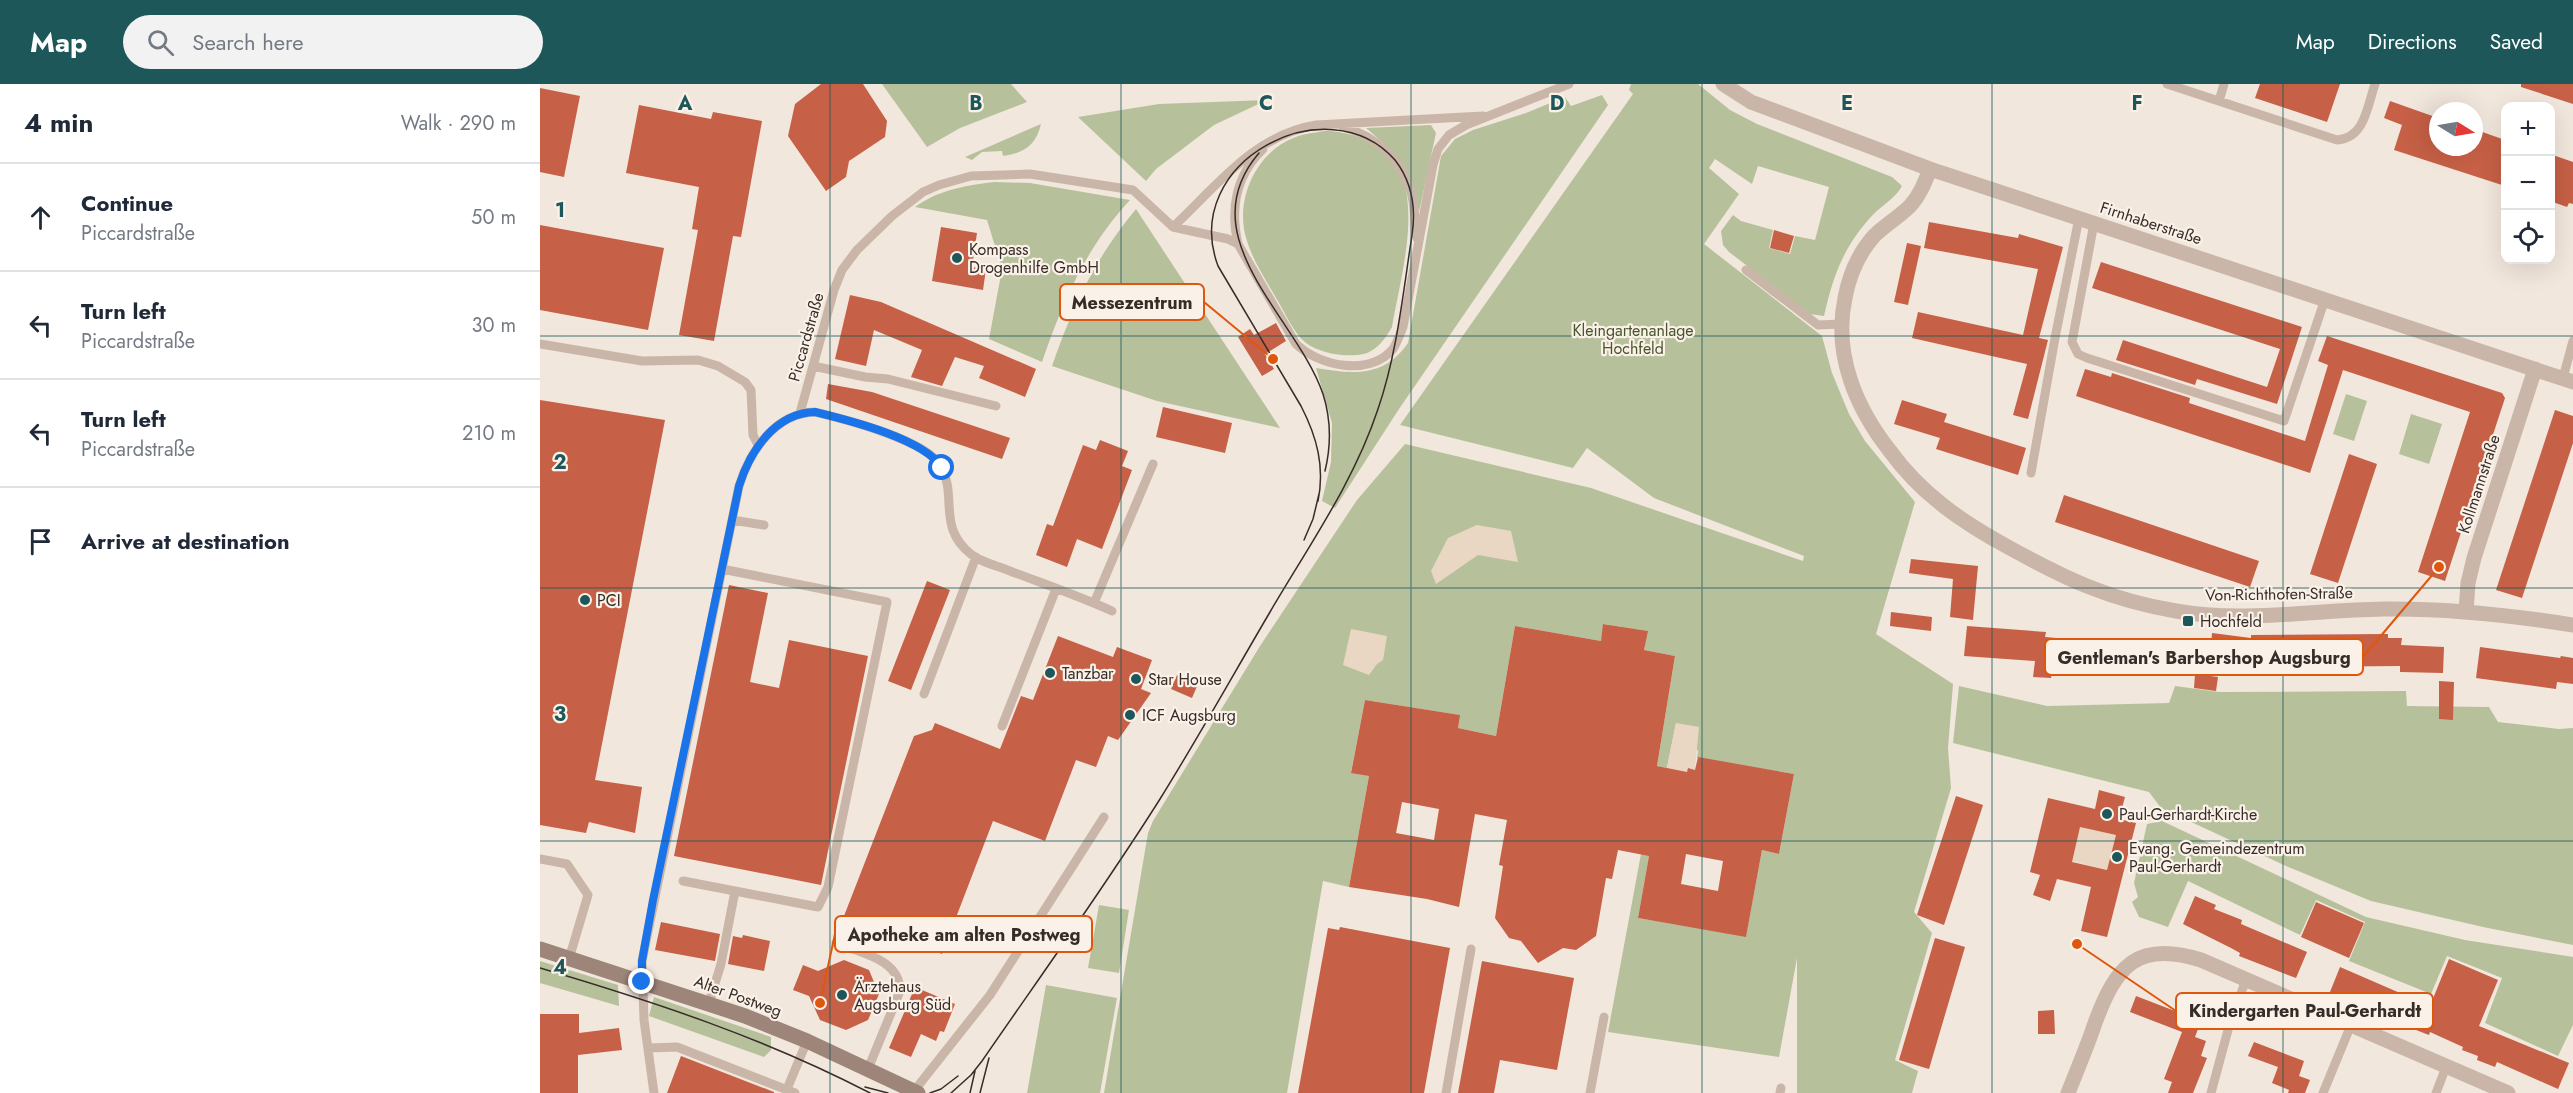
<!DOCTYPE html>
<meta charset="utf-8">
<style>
:root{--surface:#fff;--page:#f2f2f3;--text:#1f2937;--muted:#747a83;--line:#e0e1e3;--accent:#1d5759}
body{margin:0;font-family:Jost,sans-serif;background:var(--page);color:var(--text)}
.controls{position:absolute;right:18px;top:18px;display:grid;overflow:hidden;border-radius:12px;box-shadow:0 6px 24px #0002}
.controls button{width:54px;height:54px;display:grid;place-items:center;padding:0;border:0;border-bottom:2px solid var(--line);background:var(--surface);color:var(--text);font:30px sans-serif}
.compass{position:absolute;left:1889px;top:18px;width:54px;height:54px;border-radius:50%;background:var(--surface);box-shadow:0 6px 24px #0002;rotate:101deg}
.stop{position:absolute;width:18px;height:18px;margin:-14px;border:4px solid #1a73e8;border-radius:50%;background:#fff}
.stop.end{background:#1a73e8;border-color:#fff;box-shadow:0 2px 6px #0008}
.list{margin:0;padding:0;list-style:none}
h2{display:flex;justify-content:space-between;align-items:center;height:78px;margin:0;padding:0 24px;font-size:26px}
h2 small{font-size:20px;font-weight:400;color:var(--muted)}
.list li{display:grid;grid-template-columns:39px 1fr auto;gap:18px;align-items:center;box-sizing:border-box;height:108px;padding:0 24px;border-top:2px solid var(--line)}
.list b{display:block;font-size:22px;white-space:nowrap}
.list p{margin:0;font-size:20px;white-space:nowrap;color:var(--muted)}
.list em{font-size:20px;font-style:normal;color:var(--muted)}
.icon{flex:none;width:33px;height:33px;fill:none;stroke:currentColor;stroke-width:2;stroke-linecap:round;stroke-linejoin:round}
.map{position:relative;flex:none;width:2033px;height:1009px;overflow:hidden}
header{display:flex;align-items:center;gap:36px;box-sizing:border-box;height:84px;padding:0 30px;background:var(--accent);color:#fff}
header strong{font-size:28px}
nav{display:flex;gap:33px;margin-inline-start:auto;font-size:21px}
.search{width:420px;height:54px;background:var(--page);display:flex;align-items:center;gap:15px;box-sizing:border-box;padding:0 21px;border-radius:33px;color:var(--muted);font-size:22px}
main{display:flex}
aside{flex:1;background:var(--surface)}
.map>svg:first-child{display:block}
.green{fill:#b6c19c}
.plaza{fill:#ead7c3}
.building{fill:#c66046;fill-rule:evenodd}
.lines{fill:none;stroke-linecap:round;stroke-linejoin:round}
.lane{stroke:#cab6a8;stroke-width:9}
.street{stroke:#cab6a8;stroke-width:15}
.secondary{stroke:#9e8579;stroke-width:15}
.tram{stroke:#372c28;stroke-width:1.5}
.route{stroke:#1a73e8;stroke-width:8}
.grid{fill:none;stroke:#1d5759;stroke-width:1.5;stroke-opacity:0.55}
.poi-dot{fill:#1d5759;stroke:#faf1e8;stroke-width:2}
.labels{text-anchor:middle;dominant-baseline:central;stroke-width:4.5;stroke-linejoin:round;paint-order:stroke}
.street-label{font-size:16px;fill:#372c28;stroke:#faf1e8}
.poi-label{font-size:16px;fill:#372c28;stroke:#faf1e8;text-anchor:start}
.park-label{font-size:16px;fill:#48552c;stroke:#faf1e8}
.grid-label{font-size:20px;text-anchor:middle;font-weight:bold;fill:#1d5759;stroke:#faf1e8;stroke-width:4.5;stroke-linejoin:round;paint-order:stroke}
.leader{fill:none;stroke:#df570d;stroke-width:2}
.callout-dot{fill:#df570d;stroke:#faf1e8;stroke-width:2}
.callout{fill:#faf1e8;stroke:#df570d;stroke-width:2}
.callout-label{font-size:18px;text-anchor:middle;font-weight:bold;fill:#372c28}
</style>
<header>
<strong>Map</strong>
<div class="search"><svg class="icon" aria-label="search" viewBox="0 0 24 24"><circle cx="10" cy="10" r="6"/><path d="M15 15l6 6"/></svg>Search here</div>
<nav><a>Map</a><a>Directions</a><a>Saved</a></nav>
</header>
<main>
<aside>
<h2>4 min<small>Walk · 290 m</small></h2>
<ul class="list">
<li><svg class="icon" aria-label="ahead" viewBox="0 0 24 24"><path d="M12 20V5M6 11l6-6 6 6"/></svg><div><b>Continue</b><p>Piccardstraße</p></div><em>50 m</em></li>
<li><svg class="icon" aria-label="left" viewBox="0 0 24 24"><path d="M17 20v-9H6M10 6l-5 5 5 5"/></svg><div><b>Turn left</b><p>Piccardstraße</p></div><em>30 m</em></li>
<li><svg class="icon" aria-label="left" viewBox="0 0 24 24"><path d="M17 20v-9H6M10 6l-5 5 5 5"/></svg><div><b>Turn left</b><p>Piccardstraße</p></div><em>210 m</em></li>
<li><svg class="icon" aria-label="arrive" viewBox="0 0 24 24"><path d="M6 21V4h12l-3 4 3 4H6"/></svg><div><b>Arrive at destination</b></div></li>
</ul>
</aside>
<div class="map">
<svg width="2033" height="1009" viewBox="0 0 2033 1009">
<rect width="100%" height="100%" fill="#f2e7dc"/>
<path class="green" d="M342,0H471L487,18L420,44L387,63Z
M1091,0H1158L1190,26L1217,40L1352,93L1362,102C1355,115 1339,123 1329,135C1302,166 1293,193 1284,232L1270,230L1189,168L1183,161L1181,147L1193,131L1201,137L1233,146L1229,164L1250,170L1255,152L1275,156L1289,103L1218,82L1212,100L1175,75L1169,84L1199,110L1164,160L1282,252L1292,289L1309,330L1325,357L1375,418L1336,550L1413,600L1408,664L1411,704L1374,828L1392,849L1355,976L1378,987L1372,1009H1257V874L1239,973L1068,948L1103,759L1111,761L1098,834L1206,852L1222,766L1239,770L1254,690L1157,674L1158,667L1136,639L1127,684L1117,682L1135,572L1104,566L1107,547L1064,540L1061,557L975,542L956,652L918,644L919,631L825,616L811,688L829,692L809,803L783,797L747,1009H564L608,749L613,737L720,562L817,416L865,360L1051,404L1263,477L1264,472L1114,414L1047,364L1033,384L860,341L1093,10L1089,6Z
M1062,11L1068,21L859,325L795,424L782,417L791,378L792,339L776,284C813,290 844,294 868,259L901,72L915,55L933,46L986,29L1025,13L1031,22Z
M727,16L674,41L616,85L606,97L538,33L619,20Z
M501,40C496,61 485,69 463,72L462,67L442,68L432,76L425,73Z
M891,41L896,49L879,128C872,87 857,70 826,44Z
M784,47C807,47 830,54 845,72C850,77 856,83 860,90C880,129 859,201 852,243C846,253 841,261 831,267C817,276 779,270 766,259C753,249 745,228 736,214C726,196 713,177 707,157C694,119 714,70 753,54C762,50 773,49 784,47Z
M455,98L490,99L590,116C545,165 523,217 502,278L449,255L462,185L447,136L375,123C398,106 427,101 455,98Z
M596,125L740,344L617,317L512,282C533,222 555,174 596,125Z
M1806,310L1827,317L1814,357L1793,350Z
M1871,330L1902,340L1889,380L1859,370Z
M1419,602L1507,622L1629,619L1635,602L1679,608L1866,607L1867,622L1949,623L1958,638L2019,645L2033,644V861L1943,843L1831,817L1746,782L1621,724L1609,708L1413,659Z
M1622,737L1826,833L1925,856L2033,873V941L2018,972L1945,939L1962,894L1907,872L1891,910L1809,877L1825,838L1776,816L1760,851L1648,797L1628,843L1599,833L1592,818L1598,813L1594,799L1607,740Z
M559,821L589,826L579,889L548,884Z
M0,877L78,901L79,922L0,899Z
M506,901L577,914L560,1009H487Z
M114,913L231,953V966L224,973L109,932Z"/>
<path class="plaza" d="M937,441L971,447L978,478L938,471L896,500L891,487L908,454Z
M811,545L847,552L843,576L837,580L829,591L803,581Z
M1136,639L1159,643L1155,686L1148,685L1147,692L1126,688Z
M1528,740L1576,751L1567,786L1520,774Z"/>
<path class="building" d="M281,0H323L347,37L345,53L309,77L306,93L286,107L248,52L255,20Z
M1720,0H1800L1787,38L1715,14Z
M1981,0H2033V20L1981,3Z
M0,4L40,12L24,93L0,88Z
M1850,17L1898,34V63H1934V45L1965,56V102L1854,66L1862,41L1844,34Z
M99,21L171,35L173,28L222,37L201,153L193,152L174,257L139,251L158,146L152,145L159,103L86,89Z
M2010,70L2033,78V120L2029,119L2027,123L2010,117Z
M1389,138L1478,154L1479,150L1523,163L1499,254L1508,256L1488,335L1473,331L1487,280L1372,254L1378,228L1483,251L1498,185L1384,164Z
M0,141L124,164L108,246L0,226Z
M401,143L437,149L432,183L446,185L443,206L392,197Z
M1234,146L1254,152L1249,169L1230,164Z
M1367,159L1381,162L1368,221L1354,218Z
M1561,178L1762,243L1737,320L1657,295L1655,301L1576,276L1583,256L1727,303L1740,265L1552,204Z
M310,211L341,218L496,285L485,313L439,294L444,282L415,273L402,302L371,293L382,266L334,246L326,282L295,275Z
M736,239L746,257L725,270L734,285L722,292L698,253L710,245L714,251Z
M1787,252L1962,309L1965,314L1905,497L1878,488L1930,328L1803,286L1770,389L1536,312L1545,285L1571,293L1572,289L1650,314L1649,319L1765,357L1788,281L1778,277Z
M288,300L332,308L470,354L462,375L286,315Z
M0,316L125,336L55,696L102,703L95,749L49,738L46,749L0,741Z
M1362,316L1407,330L1404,338L1486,364L1478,391L1396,365L1400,354L1354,340Z
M623,323L692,339L685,369L616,353Z
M2015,326L2033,332V359L1982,514L1956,506Z
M560,356L588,367L582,382L592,386L562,465L537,455L527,483L496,471L507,440L513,442L543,361L556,366Z
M1809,370L1837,380L1798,499L1770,490Z
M1524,411L1719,477L1710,503L1515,438Z
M1371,475L1438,482L1433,536L1410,533L1413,495L1369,489Z
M387,497L410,506L371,606L348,597Z
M189,501L228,509L210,598L239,604L249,556L328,572L281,801L134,772Z
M1351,528L1392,533L1391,547L1350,542Z
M1063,540L1108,547L1104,566L1135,572L1117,682L1147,688L1148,684L1155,686L1158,673L1254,690L1239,770L1222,766L1206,853L1098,834L1109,772L1078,766L1072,795L1066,794L1056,852L1036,866L1023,864L998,879L981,857L969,854L955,834L963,782L959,781L967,736L935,730L919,823L887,815L809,803L829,692L811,689L825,616L920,631L918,644L956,652L975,542L1061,557ZM862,718L899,725L894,756L856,749ZM1146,770L1183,777L1178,807L1141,800Z
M1427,542L1506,548L1505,553L1598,561L1596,590L1513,583L1511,594L1493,593L1495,577L1424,572Z
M1672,549L1711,554V551L1848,550V554H1862L1861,561L1904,563L1903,589L1860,588V582L1749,583L1670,576Z
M518,552L573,573L577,563L612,576L601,605L611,609L578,656L568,652L556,683L536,676L505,757L453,737L402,870L304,832L374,652L392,646L395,639L460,665L481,612L493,616Z
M1940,563L2020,574L2021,572L2033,574V600L2017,598L2016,605L1936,594Z
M1655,590L1678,593L1676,607L1654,604Z
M637,591L658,600L652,614L631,605Z
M1899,597L1914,598L1913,636L1899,635Z
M1559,706L1585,713L1579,735L1596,739L1567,853L1541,847L1551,803L1517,795L1510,817L1493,811L1500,791L1490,788L1508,714L1555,725ZM1540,743L1576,751L1567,786L1532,778Z
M1416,712L1443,721L1404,841L1377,831Z
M1655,812L1676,821L1674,825L1702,836L1701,840L1767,868L1756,894L1699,872L1700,869L1691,864L1643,840Z
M1776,818L1824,839L1809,874L1761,853Z
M121,838L180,850L175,877L115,866Z
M800,843L910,864L884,1009H758L788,844L799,846Z
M203,851L230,857L224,887L188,880L193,852L202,854Z
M1395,854L1425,863L1389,985L1359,976Z
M1909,875L1958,896L1939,942L2029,979L2018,1005L1957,978L1955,983L1937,976L1938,972L1922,966L1923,963L1890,948L1889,951L1837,931L1790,908L1800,883L1890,922Z
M304,876L329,886L339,910L328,936L306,946L280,936L269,912L253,906L263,881L278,887Z
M942,877L1034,894L1017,986L960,976L954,1009H918Z
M375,903L415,920L404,948L400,947L396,957L381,950L371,973L349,964Z
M1596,912L1661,937L1655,953L1666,957L1661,972L1667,974L1653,1009H1628L1632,998L1624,995L1642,948L1590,928Z
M1514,926L1515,950H1498V927Z
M0,930H39V949L79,944L82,966L38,971V1009H0Z
M1714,958L1764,977L1759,992L1770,996L1765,1009H1748L1749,1006L1732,999L1738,983L1708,972Z
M141,972L234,1008V1009H127Z"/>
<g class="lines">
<path class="lane" d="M1627,0L1797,56C1825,54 1827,23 1835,0
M1679,17L1684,0
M803,43C837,52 863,77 872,112C875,126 875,140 877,154
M1554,139L1532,258L1538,270L1547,274L1744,337L1785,215
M633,143C676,103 714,51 776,41L943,32
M698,160C690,125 696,91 723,65
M1206,186L1278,241L1301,240
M0,260L102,277L158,276L178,282L205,298L211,306L213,351L218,361
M273,282L325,293L348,295L456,322
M2023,294L2033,257
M260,329L294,206L302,186L317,166L352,132L383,108L399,101L431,92L490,90L593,106L633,143L688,155L698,160L756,260C779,282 829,293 853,265C857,259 860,250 863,243L893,81L898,65L909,51L926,41L1029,0
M1491,389L1515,254L1539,134
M192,436L224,441
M554,519L613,380
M384,610L436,473
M462,642L516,505
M0,775L27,780L48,811L29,875
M143,797L195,807
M296,859C321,869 360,875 360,907L328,985
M169,919L181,880L195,807L278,823L288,803L347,518L182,485
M108,964L137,963L255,1009
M247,1005L267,957
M374,1007L450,911L564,733
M114,1009L104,936L102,877L199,402C210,367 235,329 275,328C304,335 390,357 402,384C417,414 397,444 432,471C443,479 458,482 470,487C504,500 539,512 572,527
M906,1009L931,865
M1050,1009L1064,933
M1240,1009L1241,1004
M1671,1009L1691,935L1706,896
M1783,1009L1811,941
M1896,1009L1906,983"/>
<path class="street" d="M1183,0L1211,18L1390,85L2033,298
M1390,85C1385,98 1380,111 1370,122C1359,133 1345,141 1334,152C1319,169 1309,192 1305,214C1293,270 1316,324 1350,367C1381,410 1422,438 1468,463C1526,495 1570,516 1636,527C1704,539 1774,526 1843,525C1906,524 1970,531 2033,541
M1926,528L1928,499L1934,474L1995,285
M1528,1009C1537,986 1547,963 1555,939C1576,882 1597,856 1661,876L1968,1009"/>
<path class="secondary" d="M0,865L205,932L267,957L378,1009"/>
<path class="tram" d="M719,69C647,153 757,233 783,310C791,335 791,362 785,387
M764,456L773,435L779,410
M0,884C115,918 224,954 330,1009
M325,1003L348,1009
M390,1009L401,1005L418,992
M411,1009L431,991L442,977C502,890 564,804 620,715C658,654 693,591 730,528C768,463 814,398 838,325C857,270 863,209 872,151C876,125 872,98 855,76C788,0 639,77 678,182L761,322C777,353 785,383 778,417
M430,1009L435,987
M440,1009L449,974"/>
</g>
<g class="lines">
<path class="route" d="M102,898V877L113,816L199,402C210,367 235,329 275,328C308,336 385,355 402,384"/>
</g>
<path class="grid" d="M290,0V1009M581,0V1009M871,0V1009M1162,0V1009M1452,0V1009M1743,0V1009M0,252H2033M0,504H2033M0,757H2033"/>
<g class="poi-dot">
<circle cx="417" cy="174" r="6"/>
<circle cx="45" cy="516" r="6"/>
<rect x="1642" y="531" width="12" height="12" rx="3"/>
<circle cx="510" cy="589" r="6"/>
<circle cx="596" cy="595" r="6"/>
<circle cx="590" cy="631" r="6"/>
<circle cx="1567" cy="730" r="6"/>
<circle cx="1577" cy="773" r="6"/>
<circle cx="302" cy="911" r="6"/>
</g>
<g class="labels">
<g class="street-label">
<text transform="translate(1611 139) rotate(18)">Firnhaberstraße</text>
<text transform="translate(266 253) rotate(-74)">Piccardstraße</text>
<text transform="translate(1939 400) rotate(-72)">Kollmannstraße</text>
<text transform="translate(1739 510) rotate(-1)">Von-Richthofen-Straße</text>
<text transform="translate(198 912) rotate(20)">Alter Postweg</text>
</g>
<g class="poi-label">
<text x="429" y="165">Kompass<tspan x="429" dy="18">Drogenhilfe GmbH</tspan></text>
<text x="57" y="516">PCI</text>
<text x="1660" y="537">Hochfeld</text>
<text x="522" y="589">Tanzbar</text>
<text x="608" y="595">Star House</text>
<text x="602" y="631">ICF Augsburg</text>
<text x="1579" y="730">Paul-Gerhardt-Kirche</text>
<text x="1589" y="764">Evang. Gemeindezentrum<tspan x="1589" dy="18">Paul-Gerhardt</tspan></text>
<text x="314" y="902">Ärztehaus<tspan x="314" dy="18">Augsburg Süd</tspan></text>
</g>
<g class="park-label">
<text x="1093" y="246">Kleingartenanlage<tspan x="1093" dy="18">Hochfeld</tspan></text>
</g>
</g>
<g class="grid-label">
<text x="145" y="26">A</text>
<text x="436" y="26">B</text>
<text x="726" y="26">C</text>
<text x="1017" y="26">D</text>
<text x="1307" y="26">E</text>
<text x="1597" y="26">F</text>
<text x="20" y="133">1</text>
<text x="20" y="385">2</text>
<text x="20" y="637">3</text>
<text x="20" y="890">4</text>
</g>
<path class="leader" d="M733 275L664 218M1899 483L1823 573M280 919L295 850M1537 860L1636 927"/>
<g class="callout-dot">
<circle cx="733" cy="275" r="6"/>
<circle cx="1899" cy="483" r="6"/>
<circle cx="280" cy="919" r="6"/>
<circle cx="1537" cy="860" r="6"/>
</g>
<g class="callout">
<rect x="520" y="200" width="144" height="36" rx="6"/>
<rect x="1505" y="555" width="318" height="36" rx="6"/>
<rect x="295" y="832" width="257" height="36" rx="6"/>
<rect x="1636" y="909" width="257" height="36" rx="6"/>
</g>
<g class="callout-label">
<text x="592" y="225">Messezentrum</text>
<text x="1664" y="580">Gentleman's Barbershop Augsburg</text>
<text x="424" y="857">Apotheke am alten Postweg</text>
<text x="1765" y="933">Kindergarten Paul-Gerhardt</text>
</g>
</svg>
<div class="controls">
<button>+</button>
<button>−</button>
<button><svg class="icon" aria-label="locate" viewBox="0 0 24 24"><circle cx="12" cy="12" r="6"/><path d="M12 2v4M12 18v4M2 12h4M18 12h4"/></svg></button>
</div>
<svg class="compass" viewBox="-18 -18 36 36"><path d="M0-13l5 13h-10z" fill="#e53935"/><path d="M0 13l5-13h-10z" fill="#747a83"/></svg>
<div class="stop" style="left:402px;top:384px"></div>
<div class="stop end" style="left:102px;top:898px"></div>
</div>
</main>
